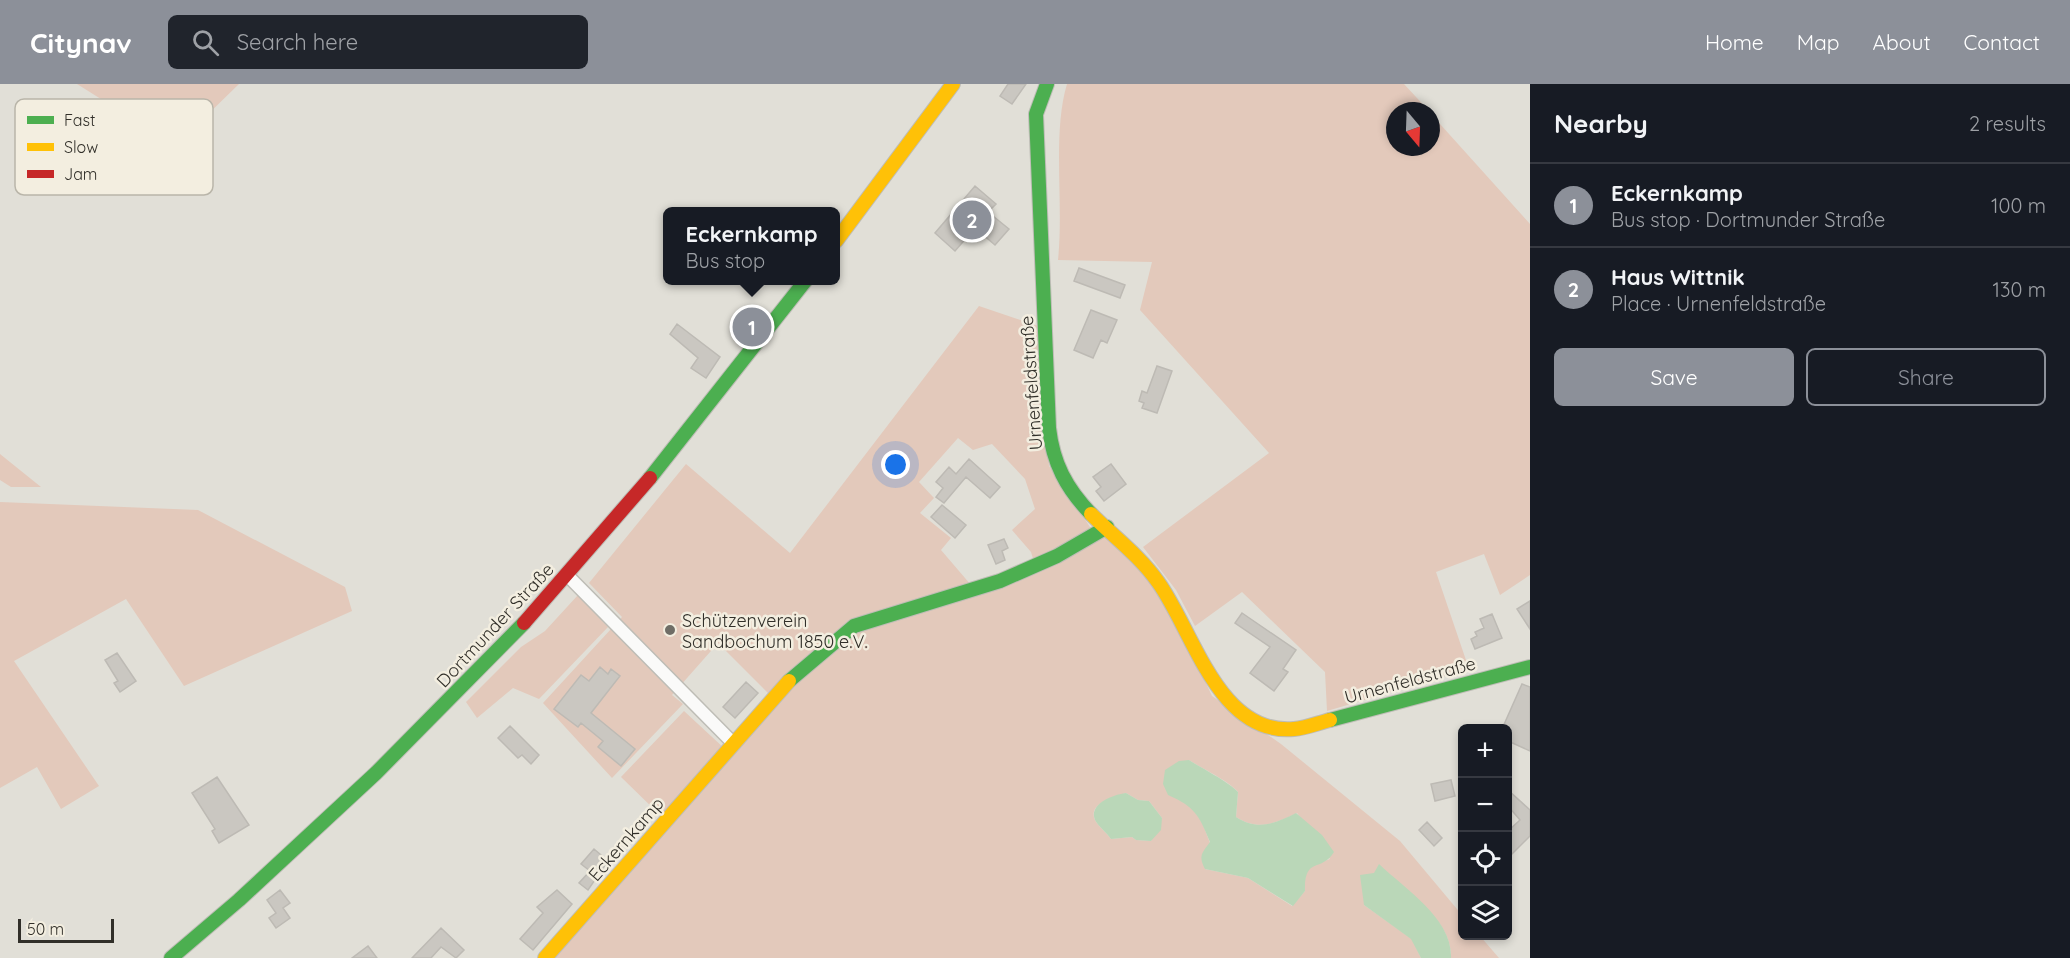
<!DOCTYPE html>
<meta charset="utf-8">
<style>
:root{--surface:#171b24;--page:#20242c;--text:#f1f3f6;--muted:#9ea1a6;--line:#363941;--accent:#8c9099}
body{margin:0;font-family:Quicksand,sans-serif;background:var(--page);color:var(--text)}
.controls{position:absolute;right:18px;bottom:18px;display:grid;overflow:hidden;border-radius:9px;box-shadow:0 3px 9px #0003}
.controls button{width:54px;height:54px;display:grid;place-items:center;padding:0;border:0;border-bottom:2px solid var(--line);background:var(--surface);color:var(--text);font:30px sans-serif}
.compass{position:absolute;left:1386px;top:18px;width:54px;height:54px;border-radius:50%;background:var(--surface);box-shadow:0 3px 9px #0003;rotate:161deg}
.scale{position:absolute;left:18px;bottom:15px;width:96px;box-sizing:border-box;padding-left:6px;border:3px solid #312f29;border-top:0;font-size:16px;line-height:21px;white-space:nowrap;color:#312f29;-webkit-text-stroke:4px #f3eee0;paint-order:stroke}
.you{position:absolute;left:896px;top:381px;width:21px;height:21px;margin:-15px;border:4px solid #fff;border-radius:50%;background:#1a73e8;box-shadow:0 0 0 9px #1a73e833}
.badge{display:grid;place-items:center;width:39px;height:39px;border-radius:50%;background:var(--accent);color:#fff;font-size:20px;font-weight:700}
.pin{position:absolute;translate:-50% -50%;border:3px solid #fff;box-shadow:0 2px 6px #0006}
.popup{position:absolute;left:663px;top:123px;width:177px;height:78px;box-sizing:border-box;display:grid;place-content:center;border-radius:9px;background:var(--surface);filter:drop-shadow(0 2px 4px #0005);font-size:20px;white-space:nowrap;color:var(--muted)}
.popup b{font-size:22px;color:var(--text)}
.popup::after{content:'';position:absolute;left:50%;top:100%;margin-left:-12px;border:12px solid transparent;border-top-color:var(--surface)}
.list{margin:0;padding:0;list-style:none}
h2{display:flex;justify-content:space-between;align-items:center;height:78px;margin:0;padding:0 24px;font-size:26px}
h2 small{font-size:20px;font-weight:400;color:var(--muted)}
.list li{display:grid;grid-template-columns:39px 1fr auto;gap:18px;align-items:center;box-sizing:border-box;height:84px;padding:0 24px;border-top:2px solid var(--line)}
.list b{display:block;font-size:22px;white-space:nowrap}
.list p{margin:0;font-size:20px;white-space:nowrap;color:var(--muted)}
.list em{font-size:20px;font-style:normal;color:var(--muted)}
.actions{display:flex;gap:12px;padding:18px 24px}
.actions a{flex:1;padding:14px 0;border:2px solid var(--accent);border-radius:9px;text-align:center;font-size:21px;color:var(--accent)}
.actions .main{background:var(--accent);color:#fff}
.icon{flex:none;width:33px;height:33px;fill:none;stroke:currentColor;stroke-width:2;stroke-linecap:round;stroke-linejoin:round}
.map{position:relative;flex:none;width:1530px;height:874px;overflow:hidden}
header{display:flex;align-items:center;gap:36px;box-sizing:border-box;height:84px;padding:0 30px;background:var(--accent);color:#fff}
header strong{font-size:28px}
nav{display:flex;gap:33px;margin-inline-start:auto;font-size:21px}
.search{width:420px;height:54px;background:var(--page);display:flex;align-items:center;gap:15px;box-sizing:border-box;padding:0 21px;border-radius:9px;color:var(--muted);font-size:22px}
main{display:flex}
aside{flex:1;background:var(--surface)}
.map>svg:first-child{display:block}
.green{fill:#e3c9bb;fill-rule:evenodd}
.water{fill:#bad7b8}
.building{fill:#cac7c1;stroke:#bdbab4;stroke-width:1.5}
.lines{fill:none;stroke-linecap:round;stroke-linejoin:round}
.street-casing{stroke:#bebdb6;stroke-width:15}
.fast-casing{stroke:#bebdb6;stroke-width:16}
.slow-casing{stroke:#bebdb6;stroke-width:16}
.jam-casing{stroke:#bebdb6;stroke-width:16}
.street{stroke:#fafaf9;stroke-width:12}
.fast{stroke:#4caf50;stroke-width:14}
.slow{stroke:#ffc107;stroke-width:14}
.jam{stroke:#c62828;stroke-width:14}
.poi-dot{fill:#6f6d66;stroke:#f3eee0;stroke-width:2}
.labels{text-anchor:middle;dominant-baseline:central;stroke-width:5;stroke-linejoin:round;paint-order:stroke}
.street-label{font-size:18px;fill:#312f29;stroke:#f3eee0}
.poi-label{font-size:18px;fill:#312f29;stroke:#f3eee0;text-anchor:start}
.key{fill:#f3eee0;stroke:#b9b5a9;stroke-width:1.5}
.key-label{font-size:16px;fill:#312f29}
</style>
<header>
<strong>Citynav</strong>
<div class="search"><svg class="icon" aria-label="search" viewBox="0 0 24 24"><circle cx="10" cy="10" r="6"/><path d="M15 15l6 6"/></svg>Search here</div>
<nav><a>Home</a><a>Map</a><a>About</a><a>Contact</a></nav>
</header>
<main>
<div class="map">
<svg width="1530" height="874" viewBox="0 0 1530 874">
<rect width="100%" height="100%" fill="#e1dfd7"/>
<path class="green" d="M77,0H239L199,39L136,37Z
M1067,0H1404L1429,27H1395V63H1431V30L1530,140V491L1500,511L1484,470L1436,488L1469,585L1327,627L1325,588L1242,508L1195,542L1176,506L1143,463L1269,369L1140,226L1152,178L1058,176C1064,120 1052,50 1067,0Z
M979,222L1038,242L1049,382L1092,446L1034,478L1031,468L1012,446L1035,425L1025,395L992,360L973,366L958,354L919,398L934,414L920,429L951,454L941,466L971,501L868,531L769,610L718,559L672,611L683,620L612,694L543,619L622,533L589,499L686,380L790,469Z
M0,370L41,403H11L0,396Z
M0,418L198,426L345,503L352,527L184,602L126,515L14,577L99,702L61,725L37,683L0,704Z
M1103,453L1109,455L1136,478L1170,523L1212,612L1281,660L1400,757L1462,831V852H1480L1499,874H1451C1452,846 1429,826 1409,808L1364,821L1412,855L1421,874H554L795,599L857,546ZM1189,676C1203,685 1229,697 1238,708L1236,733C1258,747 1274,740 1297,729L1330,775C1308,782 1304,784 1305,807L1292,822L1248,794L1205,785L1210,759L1202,738L1190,721ZM1126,709L1138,716L1149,717L1162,734L1151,757L1136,756L1132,753L1111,755C1107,749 1098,742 1095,736C1087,719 1116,712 1126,709Z
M578,511L608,543L539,615L513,604L477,634L466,618L521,563L545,547Z
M684,627L725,665L661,732L621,693Z"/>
<path class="water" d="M1189,676C1203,685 1229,698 1238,708L1236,733C1258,747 1274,740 1296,729L1322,751L1334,768C1321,789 1304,772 1305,807L1293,822L1248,794L1205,785C1198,772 1202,769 1210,758C1199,731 1195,723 1168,711L1163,700L1165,686L1179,677Z
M1126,709L1138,716L1149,717L1162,734L1161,746L1151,757L1136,756L1132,753L1111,755C1107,749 1098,742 1095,736C1088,719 1116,710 1126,709Z
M1379,780C1405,805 1453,835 1451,874H1421L1411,855L1364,821L1360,791L1374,789Z"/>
<path class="building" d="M1008,0H1026L1012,20L1000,12Z
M975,102L996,120L988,128L1009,145L995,161L975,144L955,167L935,149Z
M1079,184L1125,201L1120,214L1074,197Z
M1091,226L1117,236L1107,259L1101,256L1093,274L1074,266Z
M677,240L720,273L706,294L691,284L698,274L670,250Z
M1157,282L1172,287L1157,329L1142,324L1144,319L1139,317L1142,307L1147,309Z
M969,375L1000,403L990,414L966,393L944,419L936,413L943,404L936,398L949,383L956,390Z
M1111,380L1126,400L1104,417L1096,407L1101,403L1093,393Z
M942,421L966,441L955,454L931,433Z
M1004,455L1008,464L1002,467L1005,476L996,480L988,461Z
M1530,517V545L1517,525Z
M1242,529L1296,566L1283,585L1288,588L1274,607L1250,589L1270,563L1235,539Z
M1492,530L1502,554L1475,565L1471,555L1477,552L1475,548L1484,544L1480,535Z
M117,569L136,597L120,608L114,599L118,597L105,576Z
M600,583L608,590L611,585L620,592L591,629L635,665L621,682L598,663L603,657L581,639L578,643L554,625L581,591L589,597Z
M746,598L758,609L735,634L723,623Z
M1522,600L1530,603V667L1508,657V645H1502Z
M510,642L539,671L531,680L522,671L518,674L498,654Z
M217,693L249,741L219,759L212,747L215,745L192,709Z
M1451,696L1455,712L1435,717L1431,700Z
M1508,706L1530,726V752L1508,774V747L1520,736L1508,722Z
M1427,738L1442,754L1434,762L1419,746Z
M594,765L608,777L588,806L579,799L590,787L581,780Z
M280,806L290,819L283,824L290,834L276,844L269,834L276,829L267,816Z
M557,806L572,820L533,866L520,855L543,829L537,823Z
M441,844L464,866L456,874L441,863L431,874H412Z
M368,862L377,874H352Z"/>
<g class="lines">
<defs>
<path id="street" d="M567,491L734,660"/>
<path id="fast" d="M1047,0L1036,30L1049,344C1053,379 1066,404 1091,430
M650,394L806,196
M789,597L854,542L1000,497L1057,472L1107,443
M1330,636L1530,583
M171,874L239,816L376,689L524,539"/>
<path id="slow" d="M836,157L953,0
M1091,430C1113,452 1140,472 1158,498C1193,546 1218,652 1294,645C1306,644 1318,639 1330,636
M545,874L789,597"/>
<path id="jam" d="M524,539L650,394"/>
</defs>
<use href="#street" class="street-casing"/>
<use href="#fast" class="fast-casing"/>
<use href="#slow" class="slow-casing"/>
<use href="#jam" class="jam-casing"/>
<use href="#street" class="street"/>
<use href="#fast" class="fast"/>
<use href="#slow" class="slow"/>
<use href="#jam" class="jam"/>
</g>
<circle class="poi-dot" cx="670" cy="546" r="6"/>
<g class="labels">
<g class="street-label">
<text transform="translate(1031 299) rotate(-94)">Urnenfeldstraße</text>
<text transform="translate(495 541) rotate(-47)">Dortmunder Straße</text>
<text transform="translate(1410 596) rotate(-15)">Urnenfeldstraße</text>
<text transform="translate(626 755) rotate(-49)">Eckernkamp</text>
</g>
<g class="poi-label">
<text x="682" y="536">Schützenverein<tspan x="682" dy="21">Sandbochum 1850 e.V.</tspan></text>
</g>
</g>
<rect x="15" y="15" width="198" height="96" rx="9" class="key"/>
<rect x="27" y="32" width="27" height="8" fill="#4caf50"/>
<rect x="27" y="59" width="27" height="8" fill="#ffc107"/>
<rect x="27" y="86" width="27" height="8" fill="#c62828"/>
<g class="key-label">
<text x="64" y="42">Fast</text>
<text x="64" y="69">Slow</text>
<text x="64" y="96">Jam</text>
</g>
</svg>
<div class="controls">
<button>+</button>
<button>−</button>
<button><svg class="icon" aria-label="locate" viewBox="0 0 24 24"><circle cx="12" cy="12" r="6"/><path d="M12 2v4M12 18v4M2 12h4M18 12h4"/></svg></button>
<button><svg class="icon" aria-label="layers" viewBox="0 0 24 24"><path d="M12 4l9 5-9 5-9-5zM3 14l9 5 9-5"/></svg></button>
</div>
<svg class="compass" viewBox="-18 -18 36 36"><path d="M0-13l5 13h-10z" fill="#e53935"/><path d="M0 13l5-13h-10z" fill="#9ea1a6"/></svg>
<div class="scale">50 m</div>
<div class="you"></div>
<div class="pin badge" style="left:752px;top:243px">1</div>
<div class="popup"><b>Eckernkamp</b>Bus stop</div>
<div class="pin badge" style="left:972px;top:136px">2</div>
</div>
<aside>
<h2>Nearby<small>2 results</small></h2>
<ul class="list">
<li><span class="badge">1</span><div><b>Eckernkamp</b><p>Bus stop · Dortmunder Straße</p></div><em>100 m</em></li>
<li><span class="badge">2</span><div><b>Haus Wittnik</b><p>Place · Urnenfeldstraße</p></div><em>130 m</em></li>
</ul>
<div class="actions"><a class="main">Save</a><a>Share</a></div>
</aside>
</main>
